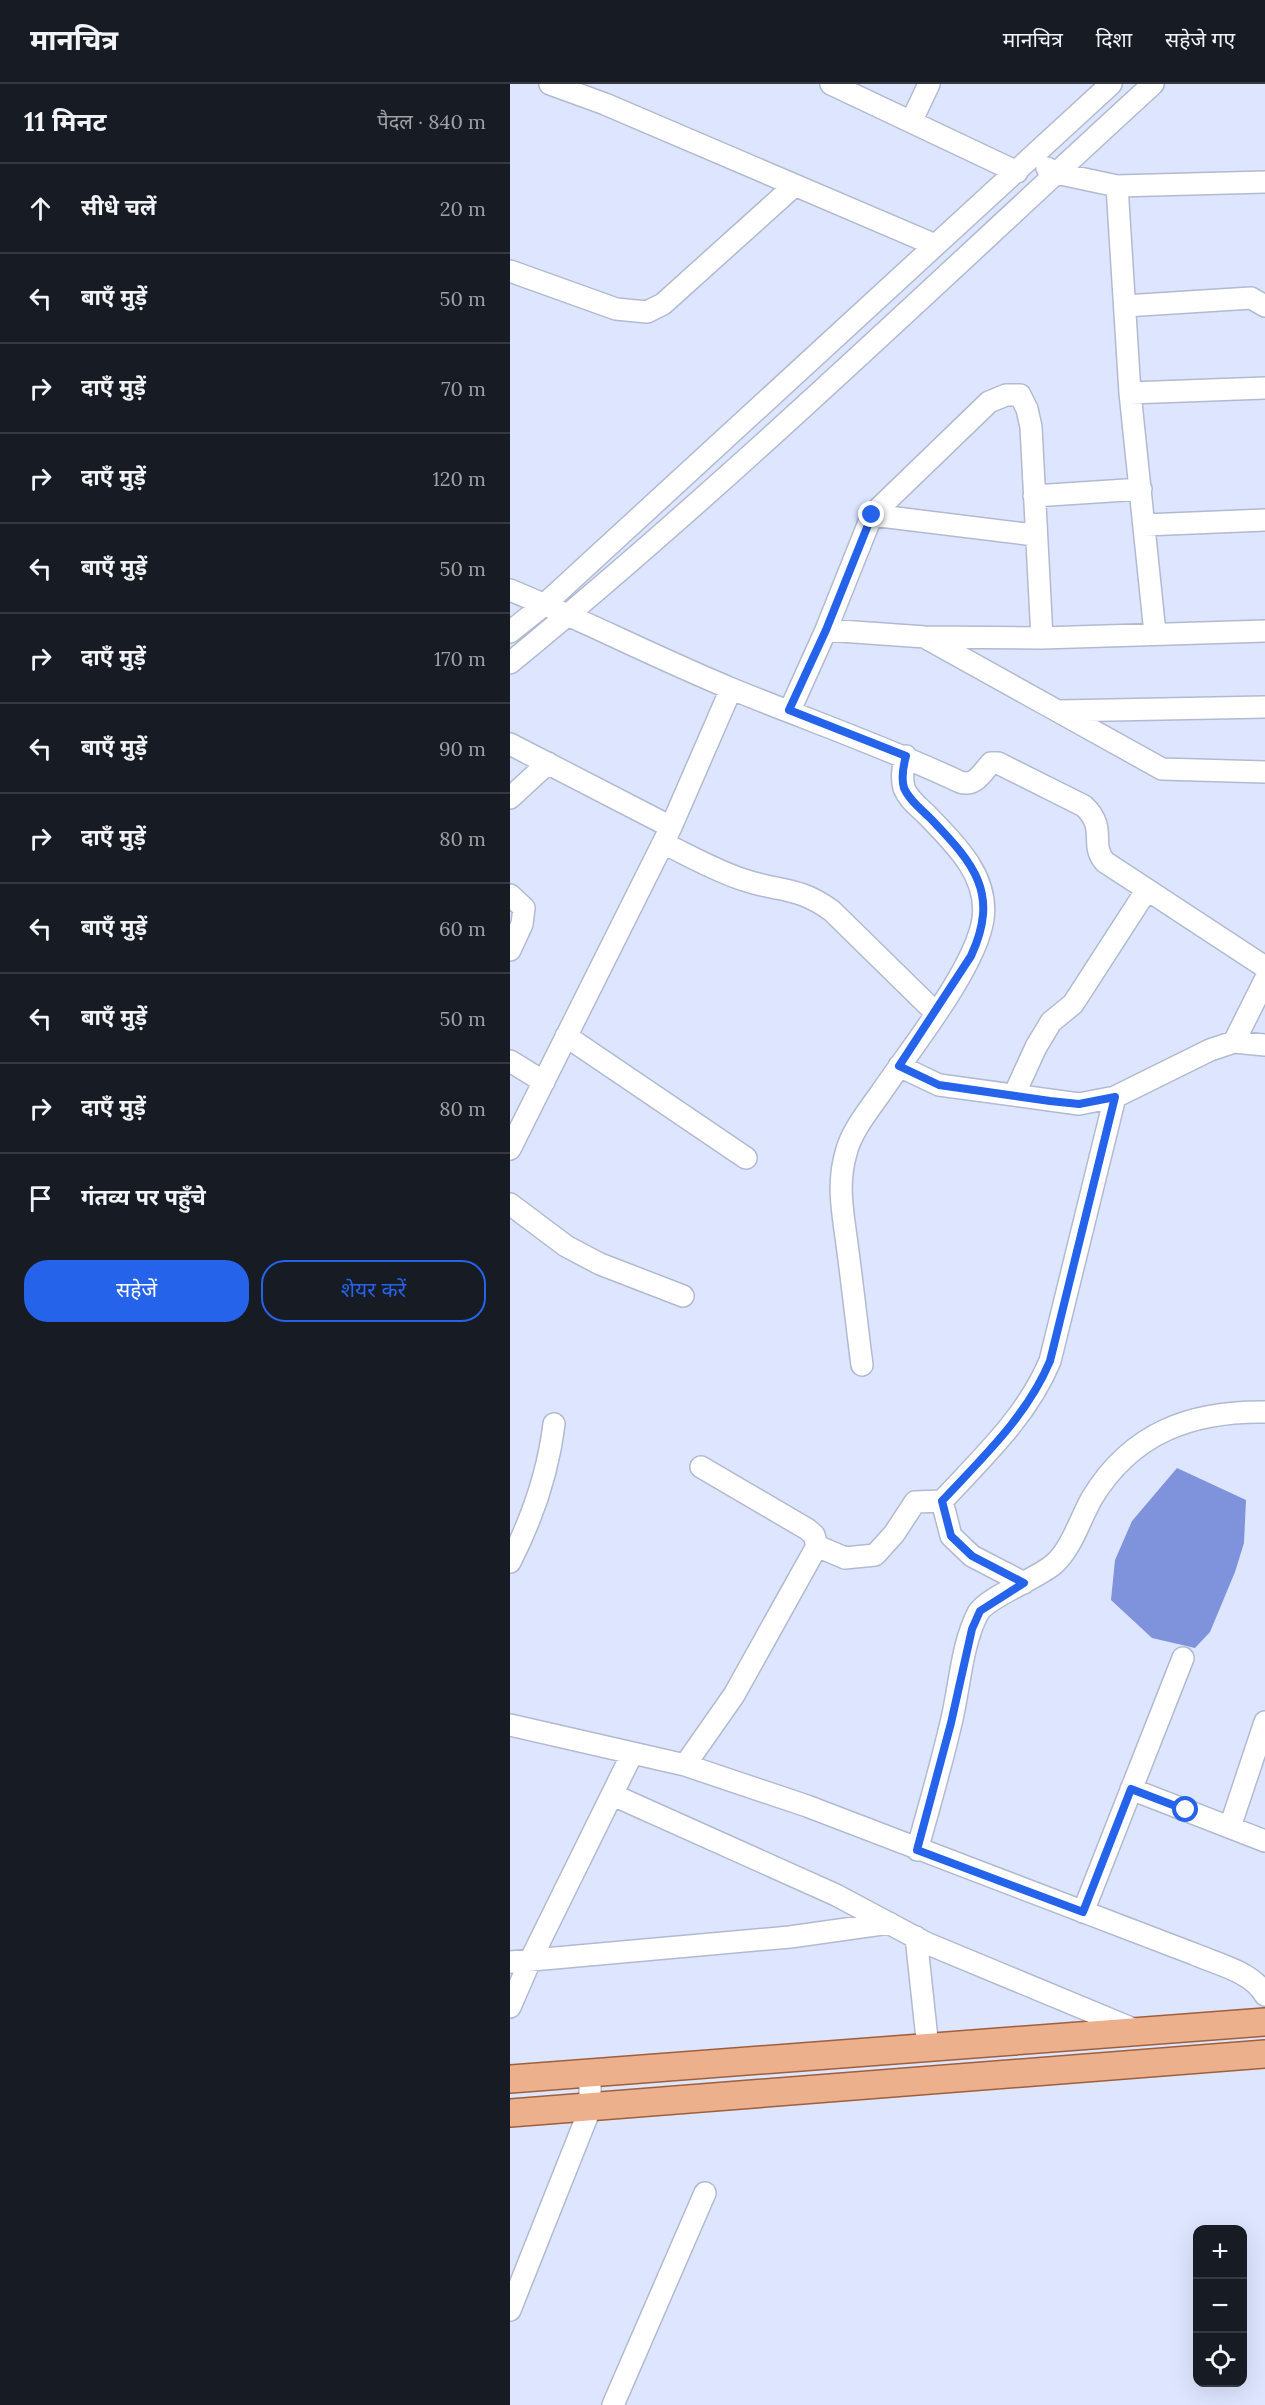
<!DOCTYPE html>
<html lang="hi">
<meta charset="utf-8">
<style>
:root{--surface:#171b24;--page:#242831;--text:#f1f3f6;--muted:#9ea1a6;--line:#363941;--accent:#2563eb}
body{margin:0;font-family:Lora,"Noto Sans Devanagari",serif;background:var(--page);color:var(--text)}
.controls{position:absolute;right:18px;bottom:18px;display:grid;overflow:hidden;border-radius:12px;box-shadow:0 6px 24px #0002}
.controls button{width:54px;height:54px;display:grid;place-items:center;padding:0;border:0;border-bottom:2px solid var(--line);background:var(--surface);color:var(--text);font:30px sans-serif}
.stop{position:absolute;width:18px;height:18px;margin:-14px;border:4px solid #2563eb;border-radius:50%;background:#fff}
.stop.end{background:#2563eb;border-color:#fff;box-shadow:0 2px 6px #0008}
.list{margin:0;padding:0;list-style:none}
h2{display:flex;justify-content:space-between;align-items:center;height:78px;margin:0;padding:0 24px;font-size:26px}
h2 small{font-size:20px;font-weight:400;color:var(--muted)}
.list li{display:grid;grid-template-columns:39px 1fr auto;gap:18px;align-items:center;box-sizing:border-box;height:90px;padding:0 24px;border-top:2px solid var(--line)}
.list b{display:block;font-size:22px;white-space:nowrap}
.list em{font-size:20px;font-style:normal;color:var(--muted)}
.actions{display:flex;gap:12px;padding:18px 24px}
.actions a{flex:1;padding:14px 0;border:2px solid var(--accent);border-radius:24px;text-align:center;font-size:21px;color:var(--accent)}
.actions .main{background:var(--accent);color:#fff}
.icon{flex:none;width:33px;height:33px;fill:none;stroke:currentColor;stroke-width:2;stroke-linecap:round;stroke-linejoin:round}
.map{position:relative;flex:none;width:755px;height:2321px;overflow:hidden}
header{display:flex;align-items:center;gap:36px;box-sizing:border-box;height:84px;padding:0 30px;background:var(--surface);border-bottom:2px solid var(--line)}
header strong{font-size:28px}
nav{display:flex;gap:33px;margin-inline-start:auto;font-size:21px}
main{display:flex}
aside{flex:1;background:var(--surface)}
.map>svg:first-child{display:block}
.water{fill:#7f93dd}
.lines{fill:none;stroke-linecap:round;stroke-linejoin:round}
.minor-casing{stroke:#b2bad1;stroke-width:24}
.major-casing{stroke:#9f5f3c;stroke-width:30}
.minor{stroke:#fff;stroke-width:21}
.major{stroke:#ecb08c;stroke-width:27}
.route{stroke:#2563eb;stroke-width:8}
</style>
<header>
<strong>मानचित्र</strong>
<nav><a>मानचित्र</a><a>दिशा</a><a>सहेजे गए</a></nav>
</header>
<main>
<aside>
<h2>11 मिनट<small>पैदल · 840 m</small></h2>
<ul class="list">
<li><svg class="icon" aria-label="ahead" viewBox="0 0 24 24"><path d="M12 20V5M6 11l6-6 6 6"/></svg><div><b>सीधे चलें</b></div><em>20 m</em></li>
<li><svg class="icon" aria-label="left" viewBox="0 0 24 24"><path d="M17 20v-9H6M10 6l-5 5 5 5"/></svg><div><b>बाएँ मुड़ें</b></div><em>50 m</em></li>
<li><svg class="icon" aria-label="right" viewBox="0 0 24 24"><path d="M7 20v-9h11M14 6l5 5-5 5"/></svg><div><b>दाएँ मुड़ें</b></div><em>70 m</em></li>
<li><svg class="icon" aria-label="right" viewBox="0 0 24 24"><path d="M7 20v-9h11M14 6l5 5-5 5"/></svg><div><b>दाएँ मुड़ें</b></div><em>120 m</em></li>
<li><svg class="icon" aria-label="left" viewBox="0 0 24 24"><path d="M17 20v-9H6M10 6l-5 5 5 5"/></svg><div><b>बाएँ मुड़ें</b></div><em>50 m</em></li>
<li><svg class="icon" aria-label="right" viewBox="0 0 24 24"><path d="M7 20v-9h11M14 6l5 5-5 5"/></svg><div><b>दाएँ मुड़ें</b></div><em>170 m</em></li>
<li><svg class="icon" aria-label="left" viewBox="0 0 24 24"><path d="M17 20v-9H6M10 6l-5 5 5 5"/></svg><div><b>बाएँ मुड़ें</b></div><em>90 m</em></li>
<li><svg class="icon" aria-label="right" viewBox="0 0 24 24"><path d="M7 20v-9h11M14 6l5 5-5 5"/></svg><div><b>दाएँ मुड़ें</b></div><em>80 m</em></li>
<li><svg class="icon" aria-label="left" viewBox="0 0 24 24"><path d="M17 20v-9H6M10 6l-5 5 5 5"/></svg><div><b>बाएँ मुड़ें</b></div><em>60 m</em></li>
<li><svg class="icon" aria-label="left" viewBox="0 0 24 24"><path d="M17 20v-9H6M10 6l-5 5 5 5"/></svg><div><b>बाएँ मुड़ें</b></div><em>50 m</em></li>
<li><svg class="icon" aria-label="right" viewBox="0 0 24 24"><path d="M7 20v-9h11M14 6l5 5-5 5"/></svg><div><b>दाएँ मुड़ें</b></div><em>80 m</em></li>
<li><svg class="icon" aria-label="arrive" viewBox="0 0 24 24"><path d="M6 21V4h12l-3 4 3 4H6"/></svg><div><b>गंतव्य पर पहुँचे</b></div></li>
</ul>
<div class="actions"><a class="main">सहेजें</a><a>शेयर करें</a></div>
</aside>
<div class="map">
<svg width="755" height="2321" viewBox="0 0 755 2321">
<rect width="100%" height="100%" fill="#dee6ff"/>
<path class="water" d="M667,1384L736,1416L734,1459L725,1488L700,1548L685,1564L642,1554L601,1516L605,1476L622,1437Z"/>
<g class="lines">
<defs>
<path id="minor" d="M40,0L95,20L425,161
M321,0L507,88
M402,36L419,0
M537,84L546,89L607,102L755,98
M607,102L620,309L645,549
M0,187L106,225L137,228L153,220L284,102
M615,222L741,214L755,222
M620,309L755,304
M524,412L631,405
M362,431L524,451
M635,441L755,436
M0,506C75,537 147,574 222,605C298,636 376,663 450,698C465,703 472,689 481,679H488L574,722C598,745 579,760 595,778L755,883
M316,546L415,553L532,554L755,547
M0,548L35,520L601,0
M418,555L652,685L755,688
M0,579C223,396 431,194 643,0
M280,626L316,546L362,431L479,318L496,311H510L517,325L521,343L532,554
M549,627L755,623
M0,660L161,743
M0,714L38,679
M153,759C180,772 206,787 234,796C270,808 288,802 322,827L426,929
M0,811L14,824L12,840L0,866
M56,952L236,1074
M724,958L755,896
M0,977L34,998
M389,982L429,1001L569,1020L605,1013L700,966L724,958L755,961
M504,1011L526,963L541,938L563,920L636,807
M0,1065L161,743L221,605
M0,1120L56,1162L90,1180L173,1212
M352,1281C347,1243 343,1205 338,1168C334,1134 326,1103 336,1069C341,1048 358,1027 370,1010C399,967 466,884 473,835C479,792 445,760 417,731C409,723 398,715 394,704C391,693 393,683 396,672
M432,1417L441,1452L462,1472L514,1499
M307,1462L335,1474L365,1471L384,1450L405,1418L432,1417C473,1373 517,1332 540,1277L605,1013
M0,1478C23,1433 38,1390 44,1340
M0,1641L175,1681L297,1722L684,1870C707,1880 743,1888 755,1911
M175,1681L224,1611L307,1462L304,1451L297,1445L191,1383
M621,1705L755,1757
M103,1711L326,1811L416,1859L628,1947
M720,1743L755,1638
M407,1766C419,1724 431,1682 441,1639C450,1603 451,1562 468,1529C477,1513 527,1495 544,1480C562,1464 570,1435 582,1414C622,1348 682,1327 755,1328
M573,1828L673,1574
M406,1853L418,1964
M0,1878L280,1853L379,1839
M0,1923L20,1877L122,1670
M0,2226L80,2025V1988
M103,2321L195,2109"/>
<path id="major" d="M0,1995L755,1938
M0,2029L755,1970"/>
</defs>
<use href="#minor" class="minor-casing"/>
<use href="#major" class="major-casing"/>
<use href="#minor" class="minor"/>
<use href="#major" class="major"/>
</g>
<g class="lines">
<path class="route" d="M362,431L316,546L279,626L396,672C393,683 391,694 394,704C399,716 412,726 421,735C464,780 490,809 461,872L389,982L429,1001L540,1017L569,1020L605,1013L540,1277C517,1332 473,1373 432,1417L441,1452L462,1472L514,1499L470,1527L462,1545L441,1639L407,1766L573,1828L621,1705L676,1726"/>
</g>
</svg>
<div class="controls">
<button>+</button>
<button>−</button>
<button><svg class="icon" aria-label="locate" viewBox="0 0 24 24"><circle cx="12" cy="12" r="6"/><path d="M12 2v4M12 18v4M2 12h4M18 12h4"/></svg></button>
</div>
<div class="stop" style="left:676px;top:1726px"></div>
<div class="stop end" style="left:362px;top:431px"></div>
</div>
</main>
